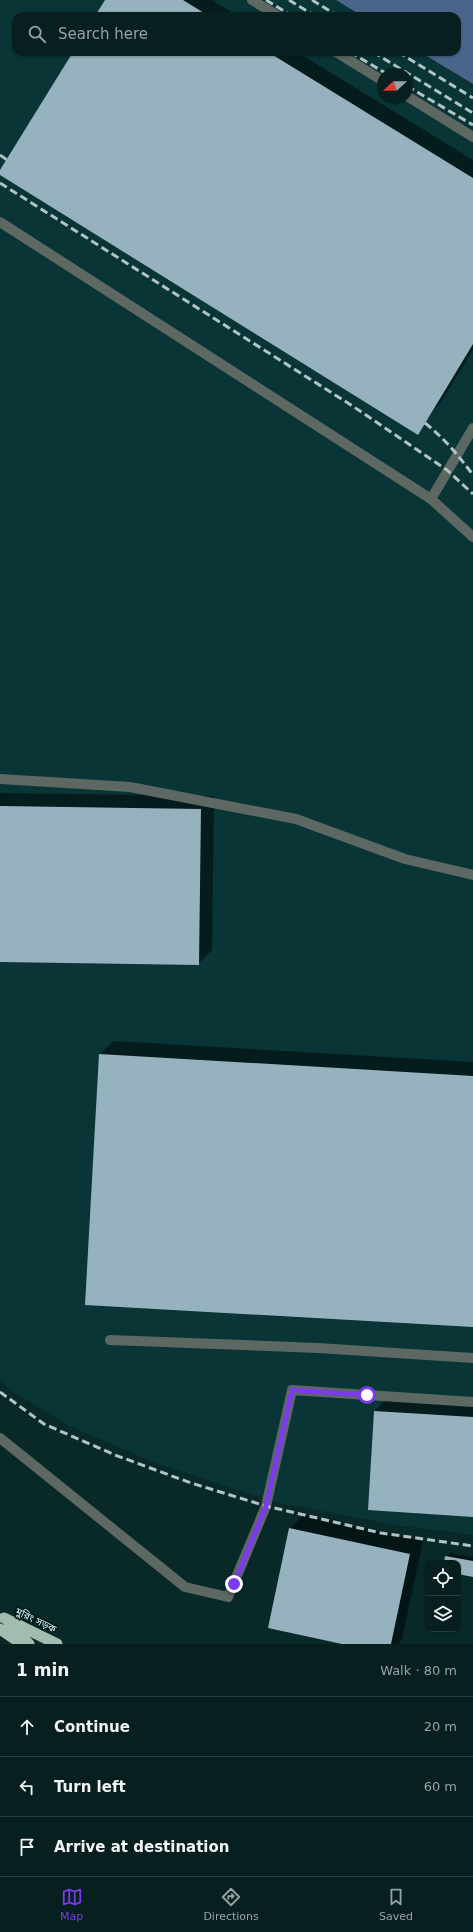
<!DOCTYPE html>
<meta charset="utf-8">
<style>
:root{--surface:#071f1f;--page:#152c2c;--text:#f1f3f6;--muted:#98a2a4;--line:#283d3d;--accent:#7c3aed}
body{margin:0;font-family:"DejaVu Sans","Noto Sans Bengali",sans-serif;background:var(--page);color:var(--text)}
.controls{position:absolute;right:12px;bottom:12px;display:grid;overflow:hidden;border-radius:8px;box-shadow:0 1px 3px #0004}
.controls button{width:36px;height:36px;display:grid;place-items:center;padding:0;border:0;border-bottom:1px solid var(--line);background:var(--surface);color:var(--text);font:20px sans-serif}
.compass{position:absolute;left:377px;top:68px;width:36px;height:36px;border-radius:50%;background:var(--surface);box-shadow:0 1px 3px #0004;rotate:249deg}
.stop{position:absolute;width:12px;height:12px;margin:-9px;border:3px solid #7c3aed;border-radius:50%;background:#fff}
.stop.end{background:#7c3aed;border-color:#fff;box-shadow:0 1px 4px #0008}
.list{margin:0;padding:0;list-style:none}
h2{display:flex;justify-content:space-between;align-items:center;height:52px;margin:0;padding:0 16px;font-size:17px}
h2 small{font-size:13px;font-weight:400;color:var(--muted)}
.list li{display:grid;grid-template-columns:26px 1fr auto;gap:12px;align-items:center;box-sizing:border-box;height:60px;padding:0 16px;border-top:1px solid var(--line)}
.list b{display:block;font-size:15px;white-space:nowrap}
.list em{font-size:13px;font-style:normal;color:var(--muted)}
.icon{flex:none;width:22px;height:22px;fill:none;stroke:currentColor;stroke-width:2;stroke-linecap:round;stroke-linejoin:round}
.map{position:relative;flex:none;width:473px;height:1644px;overflow:hidden}
.search{position:absolute;background:var(--surface);box-shadow:0 1px 3px #0004;left:12px;right:12px;top:12px;height:44px;display:flex;align-items:center;gap:10px;box-sizing:border-box;padding:0 14px;border-radius:12px;color:var(--muted);font-size:15px}
.sheet{height:232px;background:var(--surface)}
nav{display:flex;justify-content:space-around;align-items:center;box-sizing:border-box;height:56px;border-top:1px solid var(--line);background:var(--surface);font-size:11px;color:var(--muted)}
nav a{display:grid;justify-items:center;gap:2px}
nav .on{color:var(--accent)}
.map>svg:first-child{display:block}
.built{fill:#093536;fill-rule:evenodd}
.water{fill:#4b658a}
.shadow{fill:#0007}
.building{fill:#95b2be}
.lines{fill:none;stroke-linecap:round;stroke-linejoin:round}
.service{stroke:#5d6863;stroke-width:10}
.trunk{stroke:#a2bcaf;stroke-width:11}
.rail{stroke:#afc5c4;stroke-width:3;stroke-dasharray:8 4;stroke-linecap:butt}
.route{stroke:#7c3aed;stroke-width:5}
.labels{text-anchor:middle;dominant-baseline:central;stroke-width:4;stroke-linejoin:round;paint-order:stroke}
.street-label{font-size:10px;fill:#e6f8f7;stroke:#011f1f}
</style>
<div class="map">
<svg width="473" height="1644" viewBox="0 0 473 1644">
<rect width="100%" height="100%" fill="#092929"/>
<path class="built" d="M0,0H336L362,16H16V52H420L473,84V1535L401,1526L332,1513L279,1503L228,1487L153,1462L69,1426L9,1389L0,1381ZM383,74H407V98H383Z"/>
<path class="water" d="M336,0H473V84L420,52H457V16H362Z"/>
<path class="shadow" d="M106,0H212L238,16H96Z
M74,52H297L473,160V350L441,402L434,410L417,434L0,174Z
M0,793L214,796L212,950L198,964L0,961Z
M114,1041L473,1062V1326L100,1054Z
M388,1397L473,1403V1516L375,1411Z
M303,1515L423,1541L402,1639L398,1644H346L290,1529Z
M450,1553L473,1557V1575L458,1573V1563H445L446,1557Z"/>
<path class="building" d="M105,0H183L209,16H95Z
M73,52H268L473,178V344L418,435L0,175V170Z
M0,806L201,809L199,965L0,962Z
M99,1054L473,1076V1327L85,1305Z
M374,1411L473,1417V1517L368,1510Z
M289,1528L410,1554L391,1644H342L268,1628Z
M445,1556L473,1561V1577L458,1574V1563H444Z"/>
<g class="lines">
<path class="service" d="M252,0L278,16
M336,52L383,81
M407,96L473,137
M0,222L431,499L473,537
M431,499L473,428
M0,779L130,787L296,819L405,859L473,875
M110,1340L318,1348L473,1358
M0,1438L185,1587L228,1597L266,1506L292,1390L473,1402"/>
<path class="trunk" d="M4,1618L57,1644
M9,1624L29,1644
M0,1629L22,1644"/>
<path class="rail" d="M266,0L292,16
M289,0L315,16
M312,0L338,16
M350,52L387,74
M373,52L473,113
M398,52L473,98
M407,86L473,125
M0,155L7,160
M0,183L351,405L447,470L473,494
M425,423C444,438 459,456 473,475
M0,1392L44,1424L115,1455L191,1483L266,1506L381,1533L473,1546"/>
</g>
<g class="lines">
<path class="route" d="M234,1584L266,1506L292,1390L367,1395"/>
</g>
<g class="labels">
<g class="street-label">
<text transform="translate(36 1620) rotate(26)">মুরিং সড়ক</text>
</g>
</g>
</svg>
<div class="controls">
<button><svg class="icon" aria-label="locate" viewBox="0 0 24 24"><circle cx="12" cy="12" r="6"/><path d="M12 2v4M12 18v4M2 12h4M18 12h4"/></svg></button>
<button><svg class="icon" aria-label="layers" viewBox="0 0 24 24"><path d="M12 4l9 5-9 5-9-5zM3 14l9 5 9-5"/></svg></button>
</div>
<svg class="compass" viewBox="-18 -18 36 36"><path d="M0-13l5 13h-10z" fill="#e53935"/><path d="M0 13l5-13h-10z" fill="#98a2a4"/></svg>
<div class="stop" style="left:367px;top:1395px"></div>
<div class="stop end" style="left:234px;top:1584px"></div>
<div class="search"><svg class="icon" aria-label="search" viewBox="0 0 24 24"><circle cx="10" cy="10" r="6"/><path d="M15 15l6 6"/></svg>Search here</div>
</div>
<section class="sheet">
<h2>1 min<small>Walk · 80 m</small></h2>
<ul class="list">
<li><svg class="icon" aria-label="ahead" viewBox="0 0 24 24"><path d="M12 20V5M6 11l6-6 6 6"/></svg><div><b>Continue</b></div><em>20 m</em></li>
<li><svg class="icon" aria-label="left" viewBox="0 0 24 24"><path d="M17 20v-9H6M10 6l-5 5 5 5"/></svg><div><b>Turn left</b></div><em>60 m</em></li>
<li><svg class="icon" aria-label="arrive" viewBox="0 0 24 24"><path d="M6 21V4h12l-3 4 3 4H6"/></svg><div><b>Arrive at destination</b></div></li>
</ul>
</section>
<nav>
<a class="on"><svg class="icon" aria-label="map" viewBox="0 0 24 24"><path d="M3 6l6-2 6 2 6-2v14l-6 2-6-2-6 2zM9 4v14M15 6v14"/></svg>Map</a>
<a><svg class="icon" aria-label="directions" viewBox="0 0 24 24"><path d="M12 3l9 9-9 9-9-9zM9 14v-3h6M13 9l2 2-2 2"/></svg>Directions</a>
<a><svg class="icon" aria-label="saved" viewBox="0 0 24 24"><path d="M7 4h10v16l-5-4-5 4z"/></svg>Saved</a>
</nav>
